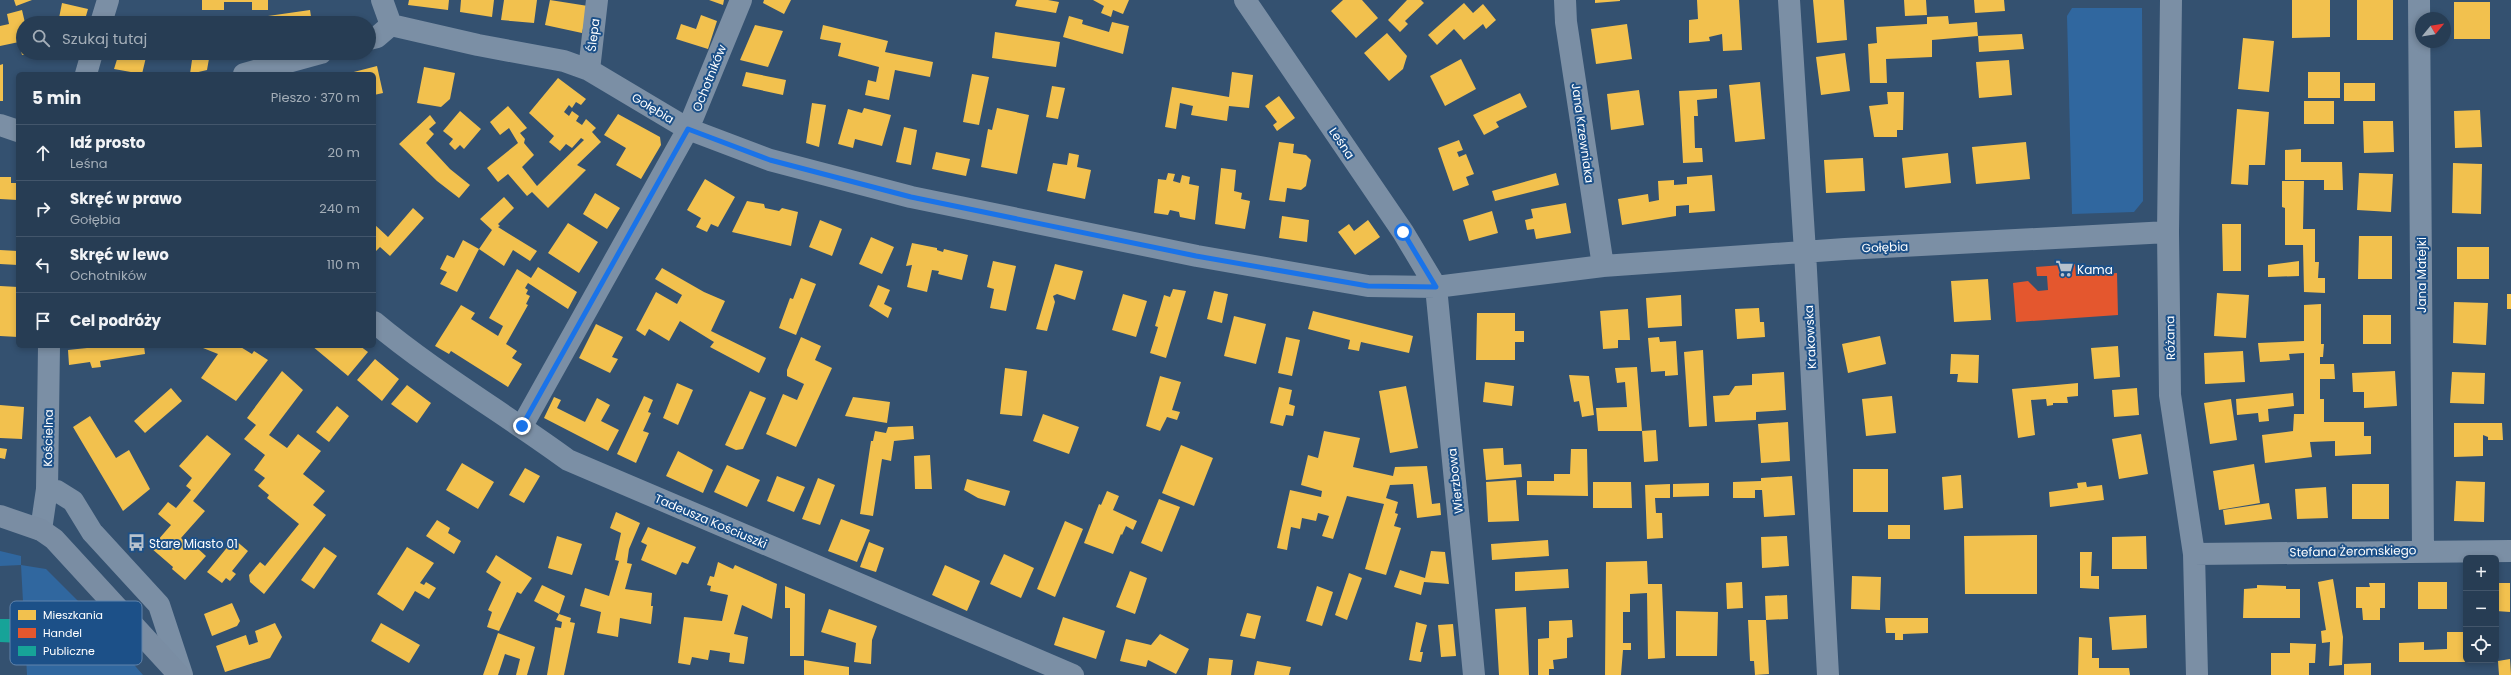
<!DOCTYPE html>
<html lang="pl">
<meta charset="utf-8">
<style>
:root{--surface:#273d54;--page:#2f445a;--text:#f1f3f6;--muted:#a4aeb8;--line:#43566b}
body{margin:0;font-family:Poppins,sans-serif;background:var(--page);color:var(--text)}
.controls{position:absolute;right:12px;bottom:12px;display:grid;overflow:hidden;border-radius:6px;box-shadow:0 2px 6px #0003}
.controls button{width:36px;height:36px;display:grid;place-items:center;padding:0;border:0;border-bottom:1px solid var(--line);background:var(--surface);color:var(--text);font:20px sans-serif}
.compass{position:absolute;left:2415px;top:12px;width:36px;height:36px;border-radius:50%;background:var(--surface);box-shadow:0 2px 6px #0003;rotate:60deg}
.stop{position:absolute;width:12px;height:12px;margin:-9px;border:3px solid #1a73e8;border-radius:50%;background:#fff}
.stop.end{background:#1a73e8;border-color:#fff;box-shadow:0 1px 4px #0008}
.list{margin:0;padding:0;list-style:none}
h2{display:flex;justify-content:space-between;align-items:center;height:52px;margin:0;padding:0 16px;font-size:17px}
h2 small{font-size:13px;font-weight:400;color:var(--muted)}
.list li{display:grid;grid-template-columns:26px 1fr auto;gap:12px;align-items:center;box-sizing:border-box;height:56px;padding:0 16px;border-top:1px solid var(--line)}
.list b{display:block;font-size:15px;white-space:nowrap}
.list p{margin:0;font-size:13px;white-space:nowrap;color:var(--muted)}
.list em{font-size:13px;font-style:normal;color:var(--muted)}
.icon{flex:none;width:22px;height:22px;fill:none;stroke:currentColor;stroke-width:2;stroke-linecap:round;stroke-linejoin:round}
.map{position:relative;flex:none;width:2511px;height:675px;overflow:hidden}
.search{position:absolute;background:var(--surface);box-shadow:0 2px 6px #0003;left:16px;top:16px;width:360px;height:44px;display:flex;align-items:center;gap:10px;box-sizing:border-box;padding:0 14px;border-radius:22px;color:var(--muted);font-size:15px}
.panel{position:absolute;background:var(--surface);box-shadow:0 2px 6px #0003;left:16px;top:72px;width:360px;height:276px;border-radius:6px}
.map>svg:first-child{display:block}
.green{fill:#30679f}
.homes{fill:#f2c14e}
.shops{fill:#e4572e}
.public{fill:#17a398}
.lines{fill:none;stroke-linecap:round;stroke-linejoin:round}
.minor{stroke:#7b8fa5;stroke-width:22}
.major{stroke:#7a8da3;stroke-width:22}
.route{stroke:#1a73e8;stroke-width:5}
.labels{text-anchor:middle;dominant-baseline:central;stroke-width:4;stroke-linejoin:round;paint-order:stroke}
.street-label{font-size:12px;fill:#fff;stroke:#1c5088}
.poi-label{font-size:12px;fill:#fff;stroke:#1c5088;text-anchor:start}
.key{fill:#1c5088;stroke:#6084ac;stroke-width:1}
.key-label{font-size:11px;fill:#fff}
</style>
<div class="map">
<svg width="2511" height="675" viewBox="0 0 2511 675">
<rect width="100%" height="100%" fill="#345170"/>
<path class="green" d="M2072,8H2142L2143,201L2134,212L2072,214L2067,16Z
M0,551L21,556V565L46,569L83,606L143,675H27L21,565L0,566Z"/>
<path class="homes" d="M14,0H32L16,6Z
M202,0H268V10H252V2H224V10H202Z
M409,0H449L448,10L408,5Z
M461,0H494L492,17L460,12Z
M504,0H537L534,23L501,20Z
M550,0L588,6L582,33L545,25Z
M709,0H724L723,5Z
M764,0H791L784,14L763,3Z
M1017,0H1048L1059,2L1056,13L1015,6Z
M1093,0H1129L1123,14L1113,10L1111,17L1101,13L1104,6Z
M1343,0H1362L1378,18L1356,38L1331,11Z
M1407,0H1421L1424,3L1405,21L1408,24L1400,32L1388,20Z
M1595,0H1620V1L1595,3Z
M1697,0H1739L1742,50L1723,51L1722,34L1709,37L1710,41L1689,43V20L1698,19Z
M1813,0H1844L1847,40L1817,43Z
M1904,0H1926L1927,15L1905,16Z
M1974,0H2004L2005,11L1975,13Z
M2292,0H2330V37L2292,38Z
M2357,0H2393V40H2357Z
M2454,2H2490V39H2454Z
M62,3L88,9L84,23H58Z
M1464,3L1473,13L1483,4L1496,20L1486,29L1483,24L1464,40L1454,29L1437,45L1428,35Z
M22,10L25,23H23V53L27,54L22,55L19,42L0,46V26L9,24L7,14Z
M310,10L312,23H269L268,16Z
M701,15L717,21L708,49L676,39L681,24L696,29Z
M1069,16L1083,20L1082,24L1109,32L1112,22L1129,26L1123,54L1063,37Z
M1948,16L1949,24L1977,22L1978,36L1932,40V57L1886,59L1887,83H1870L1868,44L1877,43L1876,27L1927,24V17Z
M1627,24L1632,59L1596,64L1591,29Z
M755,25L783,31L768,67L740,60Z
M823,25L888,41L885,52L933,62L930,77L895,70L889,100L865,95L868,80L876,82L879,67L838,56L841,43L820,39Z
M995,32L1060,42L1056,67L992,58Z
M1387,33L1407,56L1403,69L1389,81L1364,53Z
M2022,34L2024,49L1979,52L1978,36Z
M2243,38L2274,41L2269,92L2238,89Z
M119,53H147L142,74L114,69Z
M193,53H210L207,70L190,74Z
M1845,53L1850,91L1821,95L1816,57Z
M1461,59L1476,89L1445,106L1430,76Z
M2009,60L2012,95L1979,98L1976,62Z
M3,64V101H0V65Z
M377,66L383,93L374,95V74H346Z
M424,67L455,73L450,99L441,107L417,103Z
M746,72L786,80L783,95L742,86Z
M1232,72L1253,75L1249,108L1229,106L1227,121L1191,115L1193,106L1180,103L1176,129L1165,127L1172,87L1229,97Z
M2308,72H2340V98H2308Z
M972,74L989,77L979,125L963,122Z
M558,78L586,99L581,105L576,102L572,108L569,105L564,112L569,116L572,111L579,116L576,121L582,125L586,119L596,128L592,132L601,142L577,165L586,170L548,208L532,192L527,196L508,174L498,182L487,168L518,143L509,128L500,135L490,122L508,106L527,128L520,133L525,139L524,143L534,155L522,167L537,186L584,140L581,138L572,148L566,144L560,151L549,142L554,136L529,113Z
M1760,82L1765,139L1735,142L1729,85Z
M2344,83H2375V101H2344Z
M1052,86L1065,88L1058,119L1046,117Z
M1717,89V98L1697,100L1698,116H1694L1695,148H1702L1703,162L1683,163L1679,91Z
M1639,90L1644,125L1611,130L1607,94Z
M1887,92H1904L1903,130H1897V137H1874L1869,106L1888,104Z
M1520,93L1527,107L1496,122L1499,127L1484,135L1473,115Z
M1279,96L1295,118L1277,131L1273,125L1277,122L1265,106Z
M2304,101H2334V124H2304Z
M812,103L826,105L819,147L806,143Z
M864,108L891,115L882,146L855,139L853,148L838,144L848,109L862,113Z
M997,108L1029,115L1017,174L981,167L988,129L992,130Z
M2237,109L2269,112L2265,165H2249L2248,185L2231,184Z
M2480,110L2482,147L2455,148L2454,111Z
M460,111L481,129L464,149L460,145L455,150L449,144L453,139L443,131Z
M618,114L660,137L661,145L641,179L616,165L626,148L604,135Z
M430,115L436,123L429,129L434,134L426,143L450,169L470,185L459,198L437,181L399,144Z
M2363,121H2393L2394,152L2364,153Z
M904,127L917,130L911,165L896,162Z
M1459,140L1463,150L1457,152L1459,157L1466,154L1474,174L1466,177L1469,185L1453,191L1438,148Z
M1279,142L1294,144L1293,153L1306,155L1311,160L1306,186L1301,190L1287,188L1285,202L1269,200Z
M2026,142L2030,179L1976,184L1972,147Z
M2301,149V162H2342L2343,190H2324V180H2285V150Z
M936,152L970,159L966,176L932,169Z
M1069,153L1079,155L1077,167L1091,170L1085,199L1047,191L1053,163L1067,165Z
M1948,153L1951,183L1905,188L1902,158Z
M1863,158L1865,191L1826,193L1824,160Z
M2453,163L2482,164L2481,214L2452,213Z
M1221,168L1236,170L1234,191L1242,193L1241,199L1250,201L1245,229L1215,224Z
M1168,173L1175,174L1173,181L1180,183L1182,175L1190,177L1189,184L1199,186L1195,220L1180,217L1179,212L1170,210L1168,215L1154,213L1158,179L1166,180Z
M1556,173L1559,185L1495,201L1492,191Z
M2359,173L2393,174L2391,212L2357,210Z
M1712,175L1715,211L1689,213V205L1676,206V216L1622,225L1618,199L1648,194L1649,202L1659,200L1658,181L1674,180V185L1687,184V177Z
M0,177H11V183H18V200L0,199Z
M705,179L735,197L718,227L711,224L707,232L696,227L701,218L687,210Z
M2282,181H2304L2303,229H2315V262H2319L2318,278H2325V293L2304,292L2303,245H2285V208L2282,207Z
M595,193L620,208L607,229L583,214Z
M504,197L514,208L498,224L500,226L498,227L537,251L530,261L513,250L504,266L479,249L492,230L480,219Z
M747,201L764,204L765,208L779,211L782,208L798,212L791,246L732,232Z
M1566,203L1571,233L1536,239L1534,229L1527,230L1525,220L1533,218L1531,209Z
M413,208L424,218L390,256L380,247L374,253V224L388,237Z
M1492,211L1498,233L1469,241L1463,220Z
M1282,216L1309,220L1307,242L1279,238Z
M820,220L842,229L832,256L809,247Z
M1368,220L1380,237L1355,255L1338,232L1349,224L1354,231Z
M568,223L598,242L579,273L548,253Z
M2222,224H2241V271H2223Z
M2359,236H2392V279H2358Z
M871,237L894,247L882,274L859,264Z
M463,240L479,249L457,292L440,284L447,272L440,269L447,255L454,258Z
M912,243L937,248V250L943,252L944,249L968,255L962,280L938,274L939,271L932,270L927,292L907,287L912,265L906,266Z
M2457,247H2489V279H2457Z
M0,250L18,251V265L0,264Z
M993,261L1016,266L1006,311L990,308L994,289L987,287Z
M2299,261V276L2268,277V265Z
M1055,264L1083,271L1075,300L1057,294L1053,296L1055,302L1047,331L1036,329Z
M538,267L577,292L568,309L528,283L525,288L528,290L526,294L530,296L526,304L528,305L506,344L517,351L512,358L522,364L508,387L451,351L449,354L435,346L461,305L475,313L471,319L498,336L503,326L489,318L517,269L531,278Z
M662,268L704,292L725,301L711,331L766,358L759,373L710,347L714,342L680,321L669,341L649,329L645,336L636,330L656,292L677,304L682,295L655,279Z
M801,278L816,284L796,335L779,328L790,298L793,299Z
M1988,279L1991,320L1954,322L1951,281Z
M878,285L890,290L884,304L892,308L888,318L869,306Z
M0,286L18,287V337L0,336Z
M1173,289L1186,291L1166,358L1150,353L1158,327L1155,326L1164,295L1170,297Z
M1214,291L1228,294L1222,323L1207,319Z
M2217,293L2249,295L2246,338L2214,336Z
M1123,294L1147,301L1136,337L1112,330Z
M2507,294H2511V309H2507Z
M1681,295L1682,326L1648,328L1646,298Z
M2454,302L2488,303L2486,345L2453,343Z
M2321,304V344H2324L2323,357H2320V364H2334L2335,379H2320V399H2324V422H2364V436H2371V454L2335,456V441L2310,442L2312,457L2265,463L2262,435L2293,431L2294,414H2304V353L2289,354L2290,360L2260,362L2258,343L2304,341V305Z
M1759,308L1760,322H1764L1765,337L1737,339L1735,309Z
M1628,309L1630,340H1618V348L1603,349L1600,311Z
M1313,311L1413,336L1409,353L1361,342L1359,351L1348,349L1350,340L1308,329Z
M1477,313H1515V331H1524V342H1515V360H1476Z
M2363,315H2391V344H2363Z
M1234,316L1266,324L1256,364L1224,356Z
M596,324L623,337L612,357L618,359L610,373L579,358Z
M1880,336L1886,364L1848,373L1842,344Z
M801,337L821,346L815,360L832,368L796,447L766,434L783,394L797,400L804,384L787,376V370Z
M1286,337L1300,340L1292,376L1278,373Z
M1659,337L1660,342L1676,341L1678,375L1665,376V371L1651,372L1648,338Z
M106,346H144L145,354L100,361L101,367L92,368L90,362L69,365L68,350Z
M198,346H239L252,354L254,351L268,360L236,401L201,378L218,354Z
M312,346H360L368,352L348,376Z
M2118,346L2120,377L2094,379L2091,348Z
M1703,350L1707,426L1689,427L1684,352Z
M2243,351L2245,382L2205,384L2204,353Z
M1951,354L1979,355L1978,383L1957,382L1958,374H1950Z
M375,359L399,379L382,401L357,380Z
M1637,367L1642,431H1598L1596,408L1627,407L1625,382L1617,383L1615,368Z
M1005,368L1027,371L1022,416L1000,414Z
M282,371L303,390L269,435L287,448L298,434L321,451L303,474L325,491L313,505L326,515L264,594L250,582L249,575L260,562L265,566L299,524L267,498L269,495L258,486L265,478L254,470L265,455L244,439L256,425L247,418Z
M2395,371L2397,406L2364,408V392H2353L2352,373Z
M1784,372L1786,410L1756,412V420L1715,422L1713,396L1729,395L1735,386L1752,385V374Z
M2452,372L2485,373L2484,404L2450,403Z
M1569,375L1589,376L1594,415L1582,417L1579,401L1574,402Z
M1160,376L1181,382L1172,410L1180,412L1177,420L1167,417L1160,431L1146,426Z
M1485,382L1514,386L1512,406L1483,402Z
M677,383L693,390L678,425L663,418Z
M2078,383V396L2067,397L2068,403H2053V405L2047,406L2046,399L2031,400L2035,435L2018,438L2012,389Z
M407,385L431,403L417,423L391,404Z
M1406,386L1418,448L1390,453L1379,391Z
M1279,387L1292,390L1289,404L1295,406L1293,416L1286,415L1283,426L1270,423Z
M171,388L182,401L145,433L134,421Z
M2137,388L2139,415L2114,417L2112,390Z
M750,391L766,398L743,449L736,450L725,445Z
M2293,393L2294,406L2268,409L2269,421L2259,422L2258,413L2237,415L2236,399Z
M644,396L653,400L648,412L651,413L643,431L649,433L636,463L617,454Z
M1892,396L1896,433L1866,436L1862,399Z
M554,397L561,400L557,408L585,422L597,398L610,405L601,421L619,430L608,451L544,418Z
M853,397L890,402L887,423L845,416Z
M2231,399L2237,440L2210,444L2204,403Z
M0,405L24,407L22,439L0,438Z
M337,406L349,416L329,442L316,432Z
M1043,414L1079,427L1069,454L1033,441Z
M90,416L116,458L129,450L150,489L123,511L73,427Z
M1788,422L1790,461L1761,463L1758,424Z
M2454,423H2502L2503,440H2488V437L2483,435V456L2454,457Z
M913,426L914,439L894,441L891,461L882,459L873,516L860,514L871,441H873L875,431L886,433L888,427Z
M1656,430L1658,461L1644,462L1642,431Z
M1324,431L1360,438L1353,467L1393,476L1395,467L1427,466L1432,504L1440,503L1441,515L1417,518L1413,484L1390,485L1386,498L1398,502L1395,513L1398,514L1394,526L1401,528L1386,575L1365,569L1384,504L1347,496L1333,539L1322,536L1329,516L1318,513L1316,521L1302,518L1300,529L1291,527L1287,550L1277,548L1290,490L1321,497L1322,491L1301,485L1308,455L1318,458Z
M2141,434L2148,474L2119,479L2112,439Z
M207,435L231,454L193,501L205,511L181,538L192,549L195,546L206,556L185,580L172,569L173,567L151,548L171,525L158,514L168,502L176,508L191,490L186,486L192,478L179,466Z
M1181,445L1213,458L1194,506L1162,493Z
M0,448L7,449L5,459L0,458Z
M1503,448L1504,465L1521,464L1522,477L1486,480L1483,449Z
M1571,449H1587L1588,496L1527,495V481H1554V474H1570Z
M678,451L713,470L703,493L666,476Z
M930,455L932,489H915L914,456Z
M462,463L494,482L478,509L446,490Z
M2254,464L2260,503L2219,510L2213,471Z
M727,465L760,480L747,507L714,492Z
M525,468L540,476L524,503L509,495Z
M1853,469H1888V512H1853Z
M1961,475L1963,508L1944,510L1942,477Z
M777,476L805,487L794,512L767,501Z
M1792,476L1795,515L1764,517L1762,490H1755V498H1733V482L1761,481V478Z
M818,478L835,485L820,525L802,519Z
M967,479L1010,491L1005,506L978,498L964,490Z
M1516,480L1519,521L1488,522L1486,482Z
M2456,481L2485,482L2484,522L2454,521Z
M1593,482H1631L1632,508H1593Z
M2086,482L2087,487L2102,485L2104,500L2050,507L2049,492L2078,488L2077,483Z
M1709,483V496L1673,497V484Z
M1670,484V498H1655L1656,513H1662L1663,538L1647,539L1645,485Z
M2352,484H2389V519H2352Z
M2326,487L2328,518L2297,519L2295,489Z
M1107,491L1119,496L1113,510L1137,521L1133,530L1126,526L1122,535L1121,534L1113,554L1084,543L1099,504L1101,505Z
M1159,499L1180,507L1162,552L1141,543Z
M2269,503L2272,519L2225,525L2223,510Z
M616,512L640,523L629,549L627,563L632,564L625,589L652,593L651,606H653L651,624L620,618L618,637L597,633L601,612L580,606L585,588L609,596L619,561L615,560L621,533L610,528Z
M841,519L870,530L857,562L828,551Z
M437,520L450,528L448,533L461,541L454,554L426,536Z
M1065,521L1083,529L1055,597L1037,589Z
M1888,525H1910V539H1888Z
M648,527L696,547L688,564L682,562L676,575L641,560L647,545L641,542Z
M2037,535V594H1965L1964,536Z
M557,536L582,544L572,575L548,568Z
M1787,536L1789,566L1762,568L1761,537Z
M2146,536L2147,569H2112V537Z
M234,539L248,551L232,571L236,574L230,581L226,578L222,583L207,572Z
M1548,540L1549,556L1492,560L1491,544Z
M869,542L884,548L876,572L860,567Z
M324,547L337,556L314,589L301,580Z
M407,547L434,563L420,583L424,585L426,582L436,588L429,599L415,591L403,611L377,594Z
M1431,551L1445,552L1449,584L1424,582L1421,595L1394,587L1400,570L1425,578Z
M2080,552H2092L2091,576H2099V589L2080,588Z
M1004,554L1034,568L1021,598L990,584Z
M496,555L532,578L521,594L517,592L499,631L487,627L492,612L488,610L501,582L486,572Z
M1647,561L1648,584H1662L1665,658L1648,659L1647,593L1630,594V612H1623V643H1631V650H1623L1621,675H1605L1606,562Z
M718,562L733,569L735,565L777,584L772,619L742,605L734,634L748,637L744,664L729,662L730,653L710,650L708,660L692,657L690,665L678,663L684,617L722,621L728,595L710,591L711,586L707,585L710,576L714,577Z
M945,565L980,581L967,611L932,595Z
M1568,569L1569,588L1515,591V572Z
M1130,571L1147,578L1135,614L1116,607Z
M1349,573L1362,578L1347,620L1335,615Z
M1852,576L1881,577L1880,610L1851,609Z
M2333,579L2343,637L2342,665L2329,666L2330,642L2322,643L2321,631L2326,630L2318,582Z
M1742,582L1743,608L1727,609L1726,583Z
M2418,582H2447V609H2418Z
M2369,583H2385V608H2380V620H2363L2362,608H2356V587H2370Z
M2496,583H2510V612L2496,611Z
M542,585L565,596L559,614L534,601Z
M2257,585L2286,586V589H2300V618H2243L2244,589L2257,588Z
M785,586L805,594L804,656H790V608H785Z
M1317,586L1333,592L1322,626L1306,621Z
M1787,595L1788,619L1766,620L1765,596Z
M232,603L240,621L237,626L212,636L204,614Z
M1526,607L1529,675H1499L1495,609Z
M829,609L877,626L872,640L871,664L854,662L856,643L821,632Z
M1676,611L1718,612L1717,656H1676Z
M1247,613L1261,616L1255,639L1240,636Z
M559,614L571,618L570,622L575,623L564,675H547L555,627L561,628L562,622L556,620Z
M2146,615L2147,648L2112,650L2109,617Z
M1063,617L1105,631L1096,659L1054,645Z
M1885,618H1928V633L1903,634V640H1895V633H1886Z
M1572,620L1573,637L1567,638V658L1553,660L1554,669H1549V675H1538V639L1549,638V621Z
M1748,620H1766L1769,674L1755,675L1754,661H1750Z
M1416,622L1427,625L1420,652H1423L1421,662L1409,660Z
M275,623L282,637L270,658L225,672L216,646L246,635L249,645L258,642L255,631Z
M381,623L420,645L409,663L371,641Z
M1453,624L1456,656L1441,657L1438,625Z
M2447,632H2463V647H2466V660L2496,662H2399V643L2424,642V650L2447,649Z
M498,633L535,647L527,675H516L520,659L505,654L498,675H483Z
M1160,634L1189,649L1176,674L1148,660L1146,667L1120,661L1126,639L1151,645Z
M2079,637L2092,638V658H2099V668H2129L2130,675H2078Z
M2290,643L2316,644L2315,663H2309V675H2271V653H2290Z
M1209,658L1233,660L1231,675H1207Z
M2510,659L2511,675H2499L2498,661Z
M804,660L849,667V675H804Z
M1257,661L1291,667L1289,675H1254Z
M2371,663V675H2344V664Z"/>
<path class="shops" d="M2075,264L2076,276L2117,273L2118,315L2016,322L2013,283L2028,281L2038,291L2048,290L2047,276H2037L2036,267Z"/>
<path class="public" d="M0,619H21V643L0,642Z"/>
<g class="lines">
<path class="minor" d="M382,0L391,25
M1245,0L1403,232L1436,287L1474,675
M1565,0L1566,22L1603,266
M1789,0L1805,252L1828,675
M2171,0L2168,232L2170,395L2194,554L2197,675
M2419,0L2423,550
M101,23L108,0
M391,25L478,45L564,61L589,70L688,129L770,160L911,197L1197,256L1368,286L1436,287L1603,266L1845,249L2168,232
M369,39L377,37L391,25
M589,70L597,0
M86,74L92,53
M244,74L321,53
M0,125L18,131
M374,322C435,373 504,413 568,460L1073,675
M522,426L688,129L741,0
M47,489L57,491L73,501L92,532L159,605L182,675
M41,530L47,489L49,346
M2194,554L2511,551"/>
<path class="major" d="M0,516L41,530L54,539L179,675"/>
</g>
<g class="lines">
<path class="route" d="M522,426L688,129L770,160L911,197L1196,256L1368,286L1436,287L1403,232"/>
</g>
<defs>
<symbol id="supermarket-bare" viewBox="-9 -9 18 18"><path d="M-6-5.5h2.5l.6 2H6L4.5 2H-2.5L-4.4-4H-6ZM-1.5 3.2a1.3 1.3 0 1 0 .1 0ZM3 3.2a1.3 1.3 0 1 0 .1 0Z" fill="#b8c2cd" stroke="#1c5088" stroke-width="2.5" paint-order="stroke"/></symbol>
<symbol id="bus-bare" viewBox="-9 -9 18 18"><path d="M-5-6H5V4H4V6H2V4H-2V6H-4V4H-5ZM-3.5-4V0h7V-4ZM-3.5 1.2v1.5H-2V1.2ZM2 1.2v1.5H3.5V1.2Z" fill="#b8c2cd" stroke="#1c5088" stroke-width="2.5" paint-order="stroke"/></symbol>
</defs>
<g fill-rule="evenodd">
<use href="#supermarket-bare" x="2052" y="256" width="25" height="25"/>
<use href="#bus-bare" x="124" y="530" width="25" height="25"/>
</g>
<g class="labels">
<g class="street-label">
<text transform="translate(593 35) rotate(-83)">Ślepa</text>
<text transform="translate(709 78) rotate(-68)">Ochotników</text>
<text transform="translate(653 108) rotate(31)">Gołębia</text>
<text transform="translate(1583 133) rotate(82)">Jana Krzewniaka</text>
<text transform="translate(1342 143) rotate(56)">Leśna</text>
<text transform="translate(1885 247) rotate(-2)">Gołębia</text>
<text transform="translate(2421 275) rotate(-90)">Jana Matejki</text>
<text transform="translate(1810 337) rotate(-93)">Krakowska</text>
<text transform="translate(2170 338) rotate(-91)">Różana</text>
<text transform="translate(48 438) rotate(-89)">Kościelna</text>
<text transform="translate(1455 481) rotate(-96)">Wierzbowa</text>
<text transform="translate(711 521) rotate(23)">Tadeusza Kościuszki</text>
<text transform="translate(2353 551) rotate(-1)">Stefana Żeromskiego</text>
</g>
<g class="poi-label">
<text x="2077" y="269">Kama</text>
<text x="149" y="543">Stare Miasto 01</text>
</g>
</g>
<rect x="10" y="601" width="132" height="64" rx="6" class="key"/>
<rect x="18" y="610" width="18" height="10" fill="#f2c14e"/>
<rect x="18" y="628" width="18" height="10" fill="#e4572e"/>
<rect x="18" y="646" width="18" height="10" fill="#17a398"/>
<g class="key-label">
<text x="43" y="619">Mieszkania</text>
<text x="43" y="637">Handel</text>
<text x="43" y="655">Publiczne</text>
</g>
</svg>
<div class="controls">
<button>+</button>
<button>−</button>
<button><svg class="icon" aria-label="locate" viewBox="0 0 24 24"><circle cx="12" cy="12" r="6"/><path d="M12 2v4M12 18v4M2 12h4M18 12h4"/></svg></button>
</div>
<svg class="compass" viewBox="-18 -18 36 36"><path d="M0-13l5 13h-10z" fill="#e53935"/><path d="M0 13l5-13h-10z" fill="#a4aeb8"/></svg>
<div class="stop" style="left:1403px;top:232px"></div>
<div class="stop end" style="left:522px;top:426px"></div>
<div class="search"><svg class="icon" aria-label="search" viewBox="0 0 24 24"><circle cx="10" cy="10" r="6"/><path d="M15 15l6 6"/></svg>Szukaj tutaj</div>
<section class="panel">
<h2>5 min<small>Pieszo · 370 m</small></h2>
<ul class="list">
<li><svg class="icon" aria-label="ahead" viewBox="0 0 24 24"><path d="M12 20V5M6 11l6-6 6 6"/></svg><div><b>Idź prosto</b><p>Leśna</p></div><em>20 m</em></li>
<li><svg class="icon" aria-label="right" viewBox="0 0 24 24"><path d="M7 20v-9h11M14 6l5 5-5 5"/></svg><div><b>Skręć w prawo</b><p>Gołębia</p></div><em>240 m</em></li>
<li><svg class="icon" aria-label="left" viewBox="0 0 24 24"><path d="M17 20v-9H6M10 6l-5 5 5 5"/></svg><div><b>Skręć w lewo</b><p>Ochotników</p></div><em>110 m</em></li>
<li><svg class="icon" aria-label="arrive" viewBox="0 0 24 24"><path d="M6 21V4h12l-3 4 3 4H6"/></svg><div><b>Cel podróży</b></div></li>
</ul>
</section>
</div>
